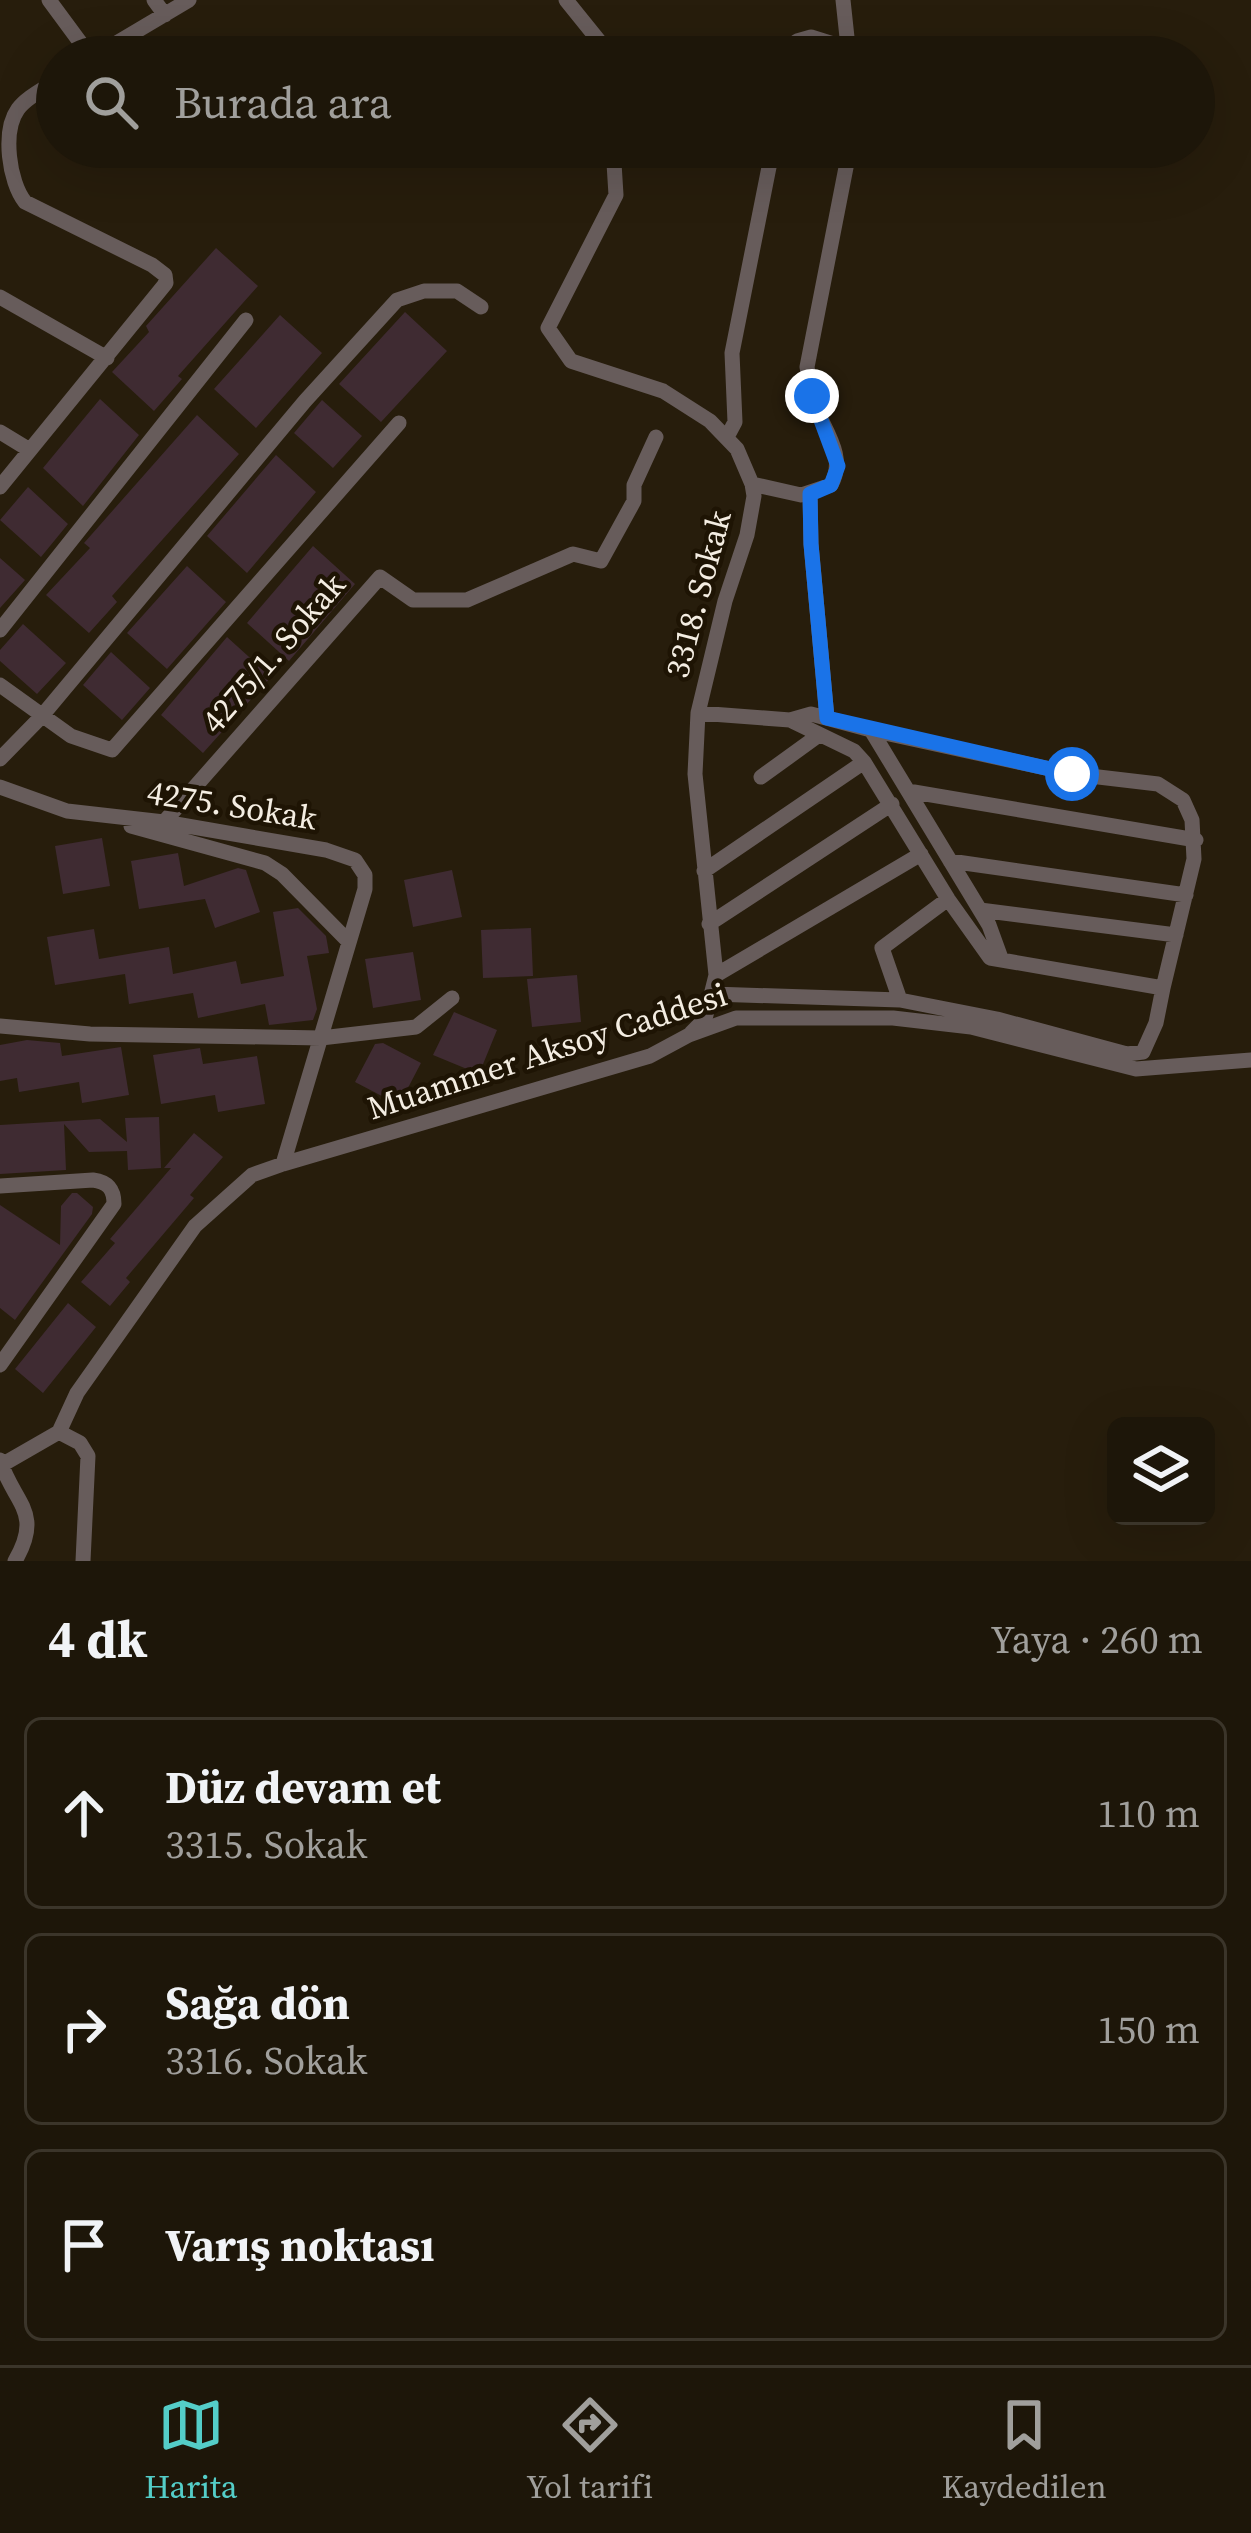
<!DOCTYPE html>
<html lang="tr">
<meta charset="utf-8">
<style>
:root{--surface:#1d1609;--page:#251f12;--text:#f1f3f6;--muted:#a09f9c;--line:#3b352a;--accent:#54cdc8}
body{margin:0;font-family:"Source Serif 4",serif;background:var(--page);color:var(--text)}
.controls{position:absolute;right:36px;bottom:36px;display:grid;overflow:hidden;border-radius:18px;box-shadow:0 12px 48px #0002}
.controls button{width:108px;height:108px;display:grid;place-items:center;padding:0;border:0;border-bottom:3px solid var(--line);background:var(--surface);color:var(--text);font:60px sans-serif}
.stop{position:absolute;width:36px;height:36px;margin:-27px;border:9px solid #1a73e8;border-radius:50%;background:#fff}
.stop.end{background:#1a73e8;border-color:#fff;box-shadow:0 3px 12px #0008}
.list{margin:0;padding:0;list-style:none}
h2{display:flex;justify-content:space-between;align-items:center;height:156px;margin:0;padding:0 48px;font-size:51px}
h2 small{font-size:39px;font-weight:400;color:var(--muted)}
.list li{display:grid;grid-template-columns:78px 1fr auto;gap:36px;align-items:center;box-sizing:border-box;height:192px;margin:0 24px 24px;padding:0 24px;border:3px solid var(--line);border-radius:18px}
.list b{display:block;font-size:45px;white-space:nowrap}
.list p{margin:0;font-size:39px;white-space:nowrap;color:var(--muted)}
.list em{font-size:39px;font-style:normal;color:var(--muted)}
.icon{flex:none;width:66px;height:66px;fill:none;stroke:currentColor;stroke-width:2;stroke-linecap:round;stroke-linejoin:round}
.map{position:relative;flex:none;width:1251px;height:1561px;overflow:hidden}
.search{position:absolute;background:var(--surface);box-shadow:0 12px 48px #0002;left:36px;right:36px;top:36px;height:132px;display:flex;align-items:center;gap:30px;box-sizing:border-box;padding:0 42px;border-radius:66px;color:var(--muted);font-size:45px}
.sheet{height:804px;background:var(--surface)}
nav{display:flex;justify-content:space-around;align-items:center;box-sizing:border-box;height:168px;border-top:3px solid var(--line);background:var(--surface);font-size:33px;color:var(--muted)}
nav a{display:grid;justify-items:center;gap:6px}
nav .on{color:var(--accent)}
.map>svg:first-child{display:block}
.building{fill:#3f2b32}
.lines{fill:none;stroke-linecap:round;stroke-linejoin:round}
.minor{stroke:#675c5b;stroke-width:15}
.route{stroke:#1a73e8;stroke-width:15}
.labels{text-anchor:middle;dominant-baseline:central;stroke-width:9;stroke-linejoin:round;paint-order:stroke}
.street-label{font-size:33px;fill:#f4ede2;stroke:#1e1404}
</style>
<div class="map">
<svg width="1251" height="1561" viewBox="0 0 1251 1561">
<rect width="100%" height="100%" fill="#271d0c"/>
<path class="building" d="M216,248L258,286L178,376L182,379L154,411L112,372L149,332L146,326Z
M405,312L447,351L381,422L339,384Z
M280,315L322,353L256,428L214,389Z
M100,399L139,435L83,506L43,468Z
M322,400L362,436L333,468L294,433Z
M197,415L239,454L112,596L117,602L89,633L46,595L90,548L84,543L92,534Z
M276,455L316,492L247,573L207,536Z
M28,487L68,524L41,557L0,520Z
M313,546L355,584L289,661L247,623Z
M0,558L25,580L0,608Z
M187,566L226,602L167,669L127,633Z
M23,624L66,663L37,694L0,661V650Z
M227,637L271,677L203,753L161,715Z
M111,652L150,688L122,720L83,685Z
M102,838L110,886L63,894L55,846Z
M178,853L184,886L238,868L246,870L260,912L215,928L205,899L139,909L131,861Z
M452,870L462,917L413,927L404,880Z
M298,908L326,936L329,953L307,956L317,1009L313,1020L269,1025L265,1004L198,1018L193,993L129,1004L125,974L55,985L47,937L94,929L99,959L169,947L173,974L236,961L241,984L284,976L273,912Z
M531,928L533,976L483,978L481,930Z
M413,952L421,1000L373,1008L365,959Z
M577,975L581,1022L532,1027L527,979Z
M454,1012L497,1030L479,1074L433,1055Z
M27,1040L60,1043L62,1056L121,1047L129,1095L82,1103L79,1082L19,1092L17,1078L0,1081V1045Z
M383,1043L421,1063L399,1105L355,1082L375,1044Z
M200,1048L203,1064L257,1056L265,1104L218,1112L215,1095L161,1104L153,1055Z
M159,1117L161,1168L128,1170L127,1151L89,1152L64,1124L66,1170L0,1174V1125L100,1119L127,1142L125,1118Z
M194,1133L223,1157L190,1195L194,1198L126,1278L130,1282L110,1306L81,1282L115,1243L110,1239L171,1168H164Z
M72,1193H77L93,1207L92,1214L15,1320L0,1308V1205L60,1245L61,1206Z
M68,1303L96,1327L43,1393L15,1369Z"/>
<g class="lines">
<path class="minor" d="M49,0L91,57
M154,0L165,15
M566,0L612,57
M843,0L849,56
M93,57L189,0
M791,57L797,41L811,37L849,49
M613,147L616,195L548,328L571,361L663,391L710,421L737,449L752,484L754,496L747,535L725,601L698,713L695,774L716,975L705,1019L691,1033
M0,297L107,358
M0,432L28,449
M727,437L735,422L732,353L773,147
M752,484L801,495L831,485C848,454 821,427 812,398C809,388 809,377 807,367L850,147
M0,487L166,283L165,275L152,265L25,202C9,182 2,131 18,109C27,97 44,89 57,80
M810,494L811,544L827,718
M0,630L246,320
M0,685L71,736L112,750L399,423
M698,713L790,720L811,714L871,730L989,925L1001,958
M790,720L854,751L864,762L948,899L990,958L1163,988L1156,1023L1143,1052L1127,1054L997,1019L900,1000
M871,730L1073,774L1158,784L1183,800L1192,820L1194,859L1163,988
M0,759L41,717L305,401L397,300L424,291H457L481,307
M761,777L819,735
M0,787L67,811L164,822L326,850L355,860L365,875V889L283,1164
M908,791L1196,840
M164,822L380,577L413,600H467L573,554L601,561L634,501V485L656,437
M131,826L265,863L282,874L349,942
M950,861L1186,895
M704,871L864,762
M980,910L1176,935
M709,924L892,804
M716,975L921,854
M713,994L900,1000L882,948L948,899
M0,1026L90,1034L321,1038L416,1027L452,998
M0,1186L93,1180C108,1182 114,1189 114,1204L0,1365
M59,1432L80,1443L88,1456L83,1561
M0,1460C13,1503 44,1511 15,1561
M0,1466L59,1432L77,1393L195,1226L252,1175L283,1164L650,1056L689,1035L736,1018H893L971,1027L1136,1069L1251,1060"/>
</g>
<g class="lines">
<path class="route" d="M812,396L838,466L831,485L810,494L811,544L827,718L1072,774"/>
</g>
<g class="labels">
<g class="street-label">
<text transform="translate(698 594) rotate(-75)">3318. Sokak</text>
<text transform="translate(273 653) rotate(-49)">4275/1. Sokak</text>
<text transform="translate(232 805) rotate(9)">4275. Sokak</text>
<text transform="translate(547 1051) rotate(-18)">Muammer Aksoy Caddesi</text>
</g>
</g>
</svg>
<div class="controls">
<button><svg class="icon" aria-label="layers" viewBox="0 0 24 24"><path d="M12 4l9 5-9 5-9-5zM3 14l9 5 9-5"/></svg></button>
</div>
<div class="stop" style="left:1072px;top:774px"></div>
<div class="stop end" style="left:812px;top:396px"></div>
<div class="search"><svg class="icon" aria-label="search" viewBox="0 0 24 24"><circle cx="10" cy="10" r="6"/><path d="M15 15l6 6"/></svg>Burada ara</div>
</div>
<section class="sheet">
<h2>4 dk<small>Yaya · 260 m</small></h2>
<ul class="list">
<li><svg class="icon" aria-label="ahead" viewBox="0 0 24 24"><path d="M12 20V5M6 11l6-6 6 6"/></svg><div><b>Düz devam et</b><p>3315. Sokak</p></div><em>110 m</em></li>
<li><svg class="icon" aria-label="right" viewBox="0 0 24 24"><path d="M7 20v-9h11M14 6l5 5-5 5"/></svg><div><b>Sağa dön</b><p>3316. Sokak</p></div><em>150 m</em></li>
<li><svg class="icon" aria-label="arrive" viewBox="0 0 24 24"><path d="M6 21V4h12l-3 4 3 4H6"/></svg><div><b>Varış noktası</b></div></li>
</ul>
</section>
<nav>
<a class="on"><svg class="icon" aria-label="map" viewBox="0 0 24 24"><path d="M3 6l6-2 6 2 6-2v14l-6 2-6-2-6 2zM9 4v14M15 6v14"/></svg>Harita</a>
<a><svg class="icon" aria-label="directions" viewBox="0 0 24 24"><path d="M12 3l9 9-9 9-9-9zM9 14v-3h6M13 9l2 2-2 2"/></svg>Yol tarifi</a>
<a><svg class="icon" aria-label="saved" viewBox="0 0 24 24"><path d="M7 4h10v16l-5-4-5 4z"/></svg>Kaydedilen</a>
</nav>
